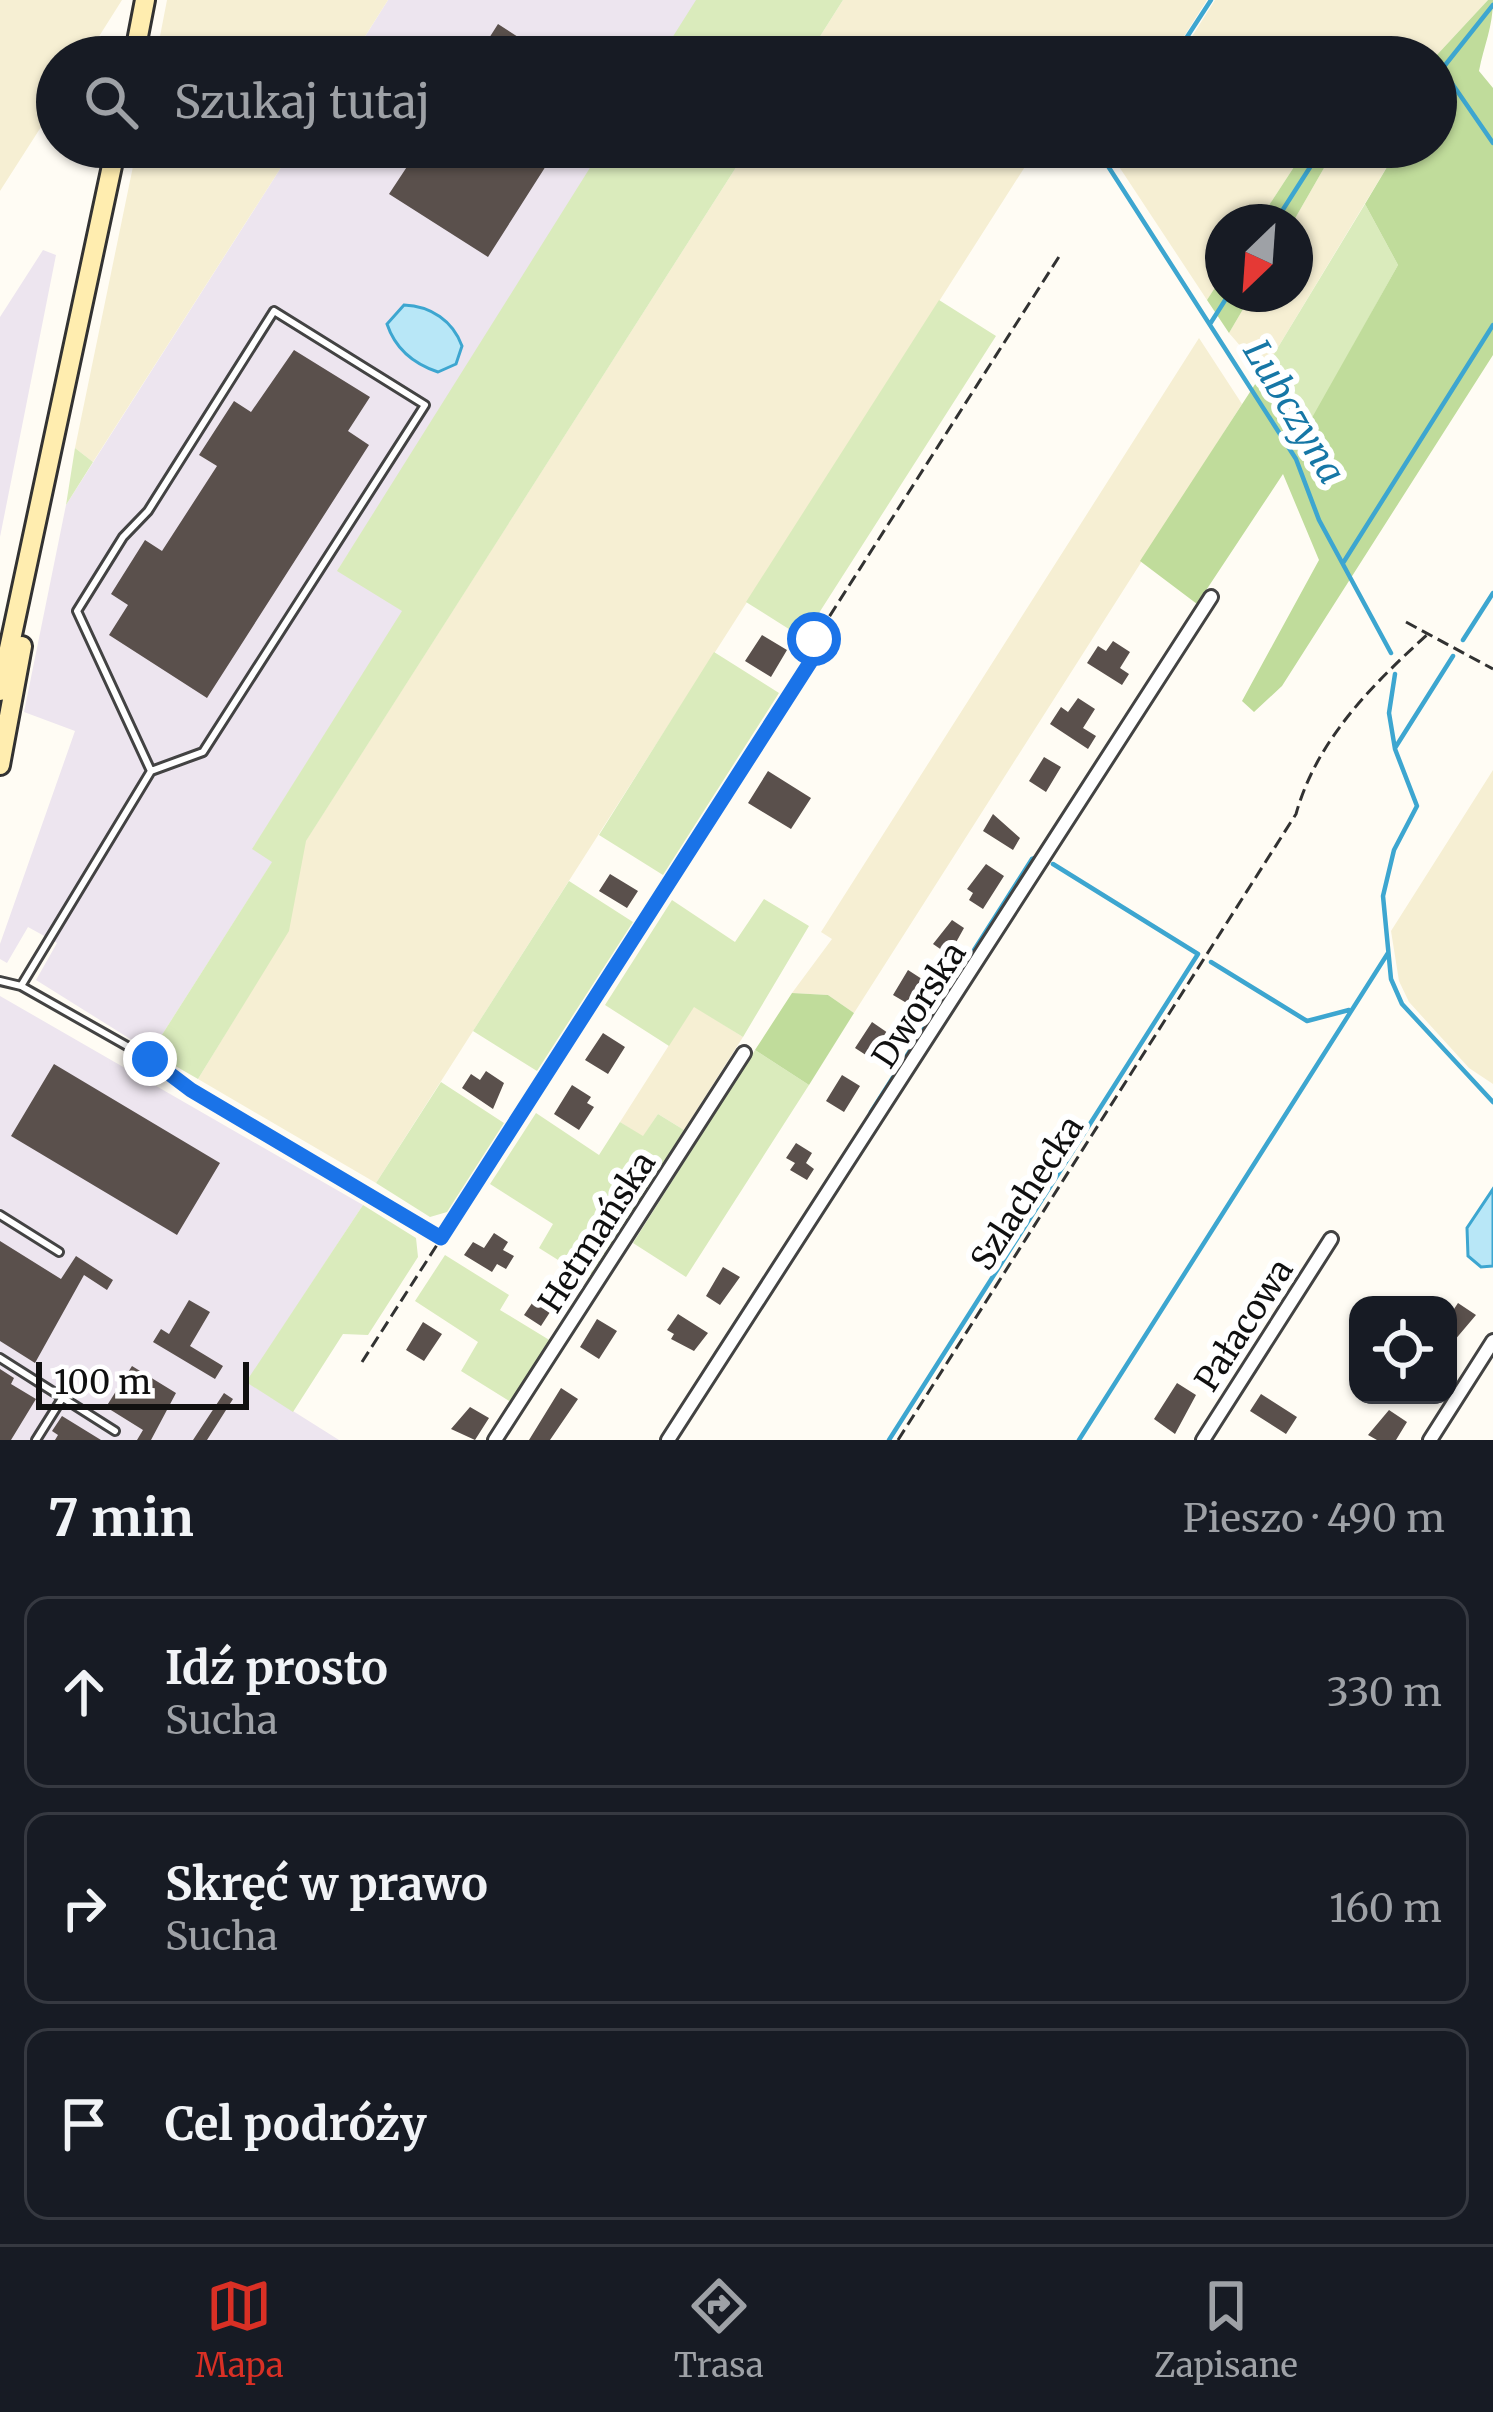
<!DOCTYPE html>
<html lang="pl">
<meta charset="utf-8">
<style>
:root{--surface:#171b24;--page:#20242c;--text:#f1f3f6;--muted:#9ea1a6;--line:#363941;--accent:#d93025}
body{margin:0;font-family:Merriweather,serif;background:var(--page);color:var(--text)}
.controls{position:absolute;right:36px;bottom:36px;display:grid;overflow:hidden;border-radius:24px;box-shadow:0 3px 9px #0004}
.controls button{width:108px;height:108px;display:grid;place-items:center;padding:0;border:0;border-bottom:3px solid var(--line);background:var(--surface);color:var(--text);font:60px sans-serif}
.compass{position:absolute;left:1205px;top:204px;width:108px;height:108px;border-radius:50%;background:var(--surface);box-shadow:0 3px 9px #0004;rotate:205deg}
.scale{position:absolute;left:36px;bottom:30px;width:213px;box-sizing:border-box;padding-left:12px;border:6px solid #101010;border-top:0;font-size:33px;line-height:42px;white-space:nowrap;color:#101010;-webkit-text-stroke:9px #fff;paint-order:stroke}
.stop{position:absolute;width:36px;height:36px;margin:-27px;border:9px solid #1a73e8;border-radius:50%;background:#fff}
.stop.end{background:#1a73e8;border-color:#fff;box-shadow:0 3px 12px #0008}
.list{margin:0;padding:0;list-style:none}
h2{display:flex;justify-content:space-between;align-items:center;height:156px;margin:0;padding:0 48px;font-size:51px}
h2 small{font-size:39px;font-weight:400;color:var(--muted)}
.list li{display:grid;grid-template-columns:78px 1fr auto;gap:36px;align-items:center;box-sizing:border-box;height:192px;margin:0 24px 24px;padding:0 24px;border:3px solid var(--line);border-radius:24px}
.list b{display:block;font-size:45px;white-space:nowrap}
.list p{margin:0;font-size:39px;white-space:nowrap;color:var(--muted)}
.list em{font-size:39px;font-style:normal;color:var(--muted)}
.icon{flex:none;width:66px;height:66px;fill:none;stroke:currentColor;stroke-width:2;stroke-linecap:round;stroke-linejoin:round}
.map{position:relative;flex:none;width:1493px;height:1440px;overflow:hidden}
.search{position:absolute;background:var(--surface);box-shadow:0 3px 9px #0004;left:36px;right:36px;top:36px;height:132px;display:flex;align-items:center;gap:30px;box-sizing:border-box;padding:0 42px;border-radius:66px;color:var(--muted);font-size:45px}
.sheet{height:804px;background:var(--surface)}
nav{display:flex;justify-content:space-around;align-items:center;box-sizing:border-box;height:168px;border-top:3px solid var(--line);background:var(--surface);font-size:33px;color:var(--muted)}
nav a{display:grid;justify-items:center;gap:6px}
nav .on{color:var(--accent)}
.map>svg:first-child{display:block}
.industrial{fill:#ede5ef}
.farmland{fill:#f6efd3}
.green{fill:#daebbc}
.forest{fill:#c0dc9b}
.water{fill:#b8e7f7;stroke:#3da6d0;stroke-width:3}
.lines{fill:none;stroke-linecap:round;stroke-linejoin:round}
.stream{stroke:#3da6d0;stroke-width:4.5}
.building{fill:#5a504c}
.service-casing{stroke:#434343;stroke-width:12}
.minor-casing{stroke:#434343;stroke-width:18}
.secondary-casing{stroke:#323232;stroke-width:24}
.path{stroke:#323232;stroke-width:3;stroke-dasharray:12 6;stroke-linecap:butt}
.service{stroke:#fff;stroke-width:6}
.minor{stroke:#fff;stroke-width:12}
.secondary{stroke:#ffedaf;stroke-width:18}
.route{stroke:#1a73e8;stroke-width:15}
.labels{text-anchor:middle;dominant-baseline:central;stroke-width:12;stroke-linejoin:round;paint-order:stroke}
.street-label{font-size:33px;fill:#101010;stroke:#fff}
.water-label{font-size:36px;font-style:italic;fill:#1677a6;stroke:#fff}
</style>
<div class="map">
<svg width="1493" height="1440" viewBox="0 0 1493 1440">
<rect width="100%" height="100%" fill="#fffcf4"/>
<path class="industrial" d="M388,0H697L662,57H352Z
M294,147H607L338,570L403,611L253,848L273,861L151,1052L36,980L57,943L28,927L7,963L0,959V944L75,731L24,712L66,505Z
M43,250L56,255L0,537V317Z
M0,996L363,1205L247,1382L339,1440H0Z"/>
<path class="farmland" d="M0,0H122L86,57H57V102L0,191Z
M167,0H388L352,57H156Z
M843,0H1207L1171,57H807Z
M1215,0H1488L1435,57H1179Z
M137,147H294L93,462L75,448Z
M749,147H1114L1101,167L1035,151L376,1183L198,1079L288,931L305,842Z
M1122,147H1307L1258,222H1223V275L1207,300L1114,159Z
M1336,147H1399L1263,372L1229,333L1252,294H1295L1293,222Z
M1199,338L1242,404L854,1013L828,995L792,993L832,939L821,932Z
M1493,770V1084L1469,1068L1409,1002L1399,981L1391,931Z
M694,1006L743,1037L684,1130L658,1114L643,1137L620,1122Z"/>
<path class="green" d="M696,0H843L807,57H660Z
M603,147H749L306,841L289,931L198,1079L151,1052L272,862L252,849L402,611L337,571Z
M1365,204L1398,265L1309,425L1263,372Z
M939,300L996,336L803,638L746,602Z
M75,448L93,462L66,505Z
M714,652L779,693L663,875L599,835Z
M569,881L633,922L537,1071L473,1031Z
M764,899L809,926L743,1037L694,1007L669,1046L605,1005L672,900L735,942Z
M755,1050L809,1085L686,1277L633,1243Z
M441,1082L504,1123L447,1212L430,1217L376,1183Z
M536,1113L599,1155L620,1122L643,1136L658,1114L684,1130L590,1280L539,1248L553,1224L490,1184Z
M363,1205L416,1238L418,1257L368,1335L343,1334L293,1412L246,1382Z
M445,1255L509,1295L500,1310L551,1341L511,1402L461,1371L478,1342L415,1301Z"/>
<path class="forest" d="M1488,0H1493C1493,27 1484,45 1479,71L1493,88V355L1282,686L1254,712L1242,701L1319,560L1283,474L1197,604L1140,561L1263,372L1309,423L1398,265L1365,204L1399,147H1436L1435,57Z
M1307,147H1336L1293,222H1258Z
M1223,275V294H1252L1229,333L1207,300Z
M792,993L828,995L854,1013L809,1085L755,1050Z"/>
<path class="water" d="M404,305C431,306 453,321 462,346L456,364L438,372C414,364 395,348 387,324Z
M1493,1189V1266L1481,1267L1468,1256L1467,1228Z"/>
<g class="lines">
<path class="stream" d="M1493,5L1442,69L1493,143
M1174,57L1211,0
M1116,147L1106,163L1296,459L1319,520L1391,653
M1275,222L1323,147
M1210,324L1229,294
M1343,563L1493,325
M1463,640L1493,593
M1395,674L1389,713L1395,749L1417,806L1394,850L1383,896L1391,979L1402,1004L1493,1102
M1395,748L1453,656
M1211,962L1307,1021L1349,1010
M871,1112L1032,859L1038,857
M889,1440L1198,954L1053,864
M1079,1440L1388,953"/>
</g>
<path class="building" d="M498,24L549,57H477Z
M420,147H558L488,257L389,194Z
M294,350L370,397L348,431L369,445L207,698L109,635L128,605L111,594L145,540L162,551L217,466L199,455L234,401L251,412Z
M762,635L787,650L771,677L745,661Z
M1113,641L1130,652L1120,668L1129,674L1122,685L1087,663L1098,646L1106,651Z
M1078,698L1095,709L1083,728L1096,736L1088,749L1050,724L1061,707L1068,712Z
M1044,757L1061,767L1046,792L1029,781Z
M768,771L811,798L791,829L748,803Z
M993,814L1020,838L1013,850L983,831Z
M986,864L1004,876L983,909L969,900L973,893L967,889Z
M610,874L638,891L627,908L599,891Z
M952,920L964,928L949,955L933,944Z
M908,970L925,981L910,1005L893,995Z
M872,1022L888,1033L872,1059L855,1048Z
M603,1033L625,1047L608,1074L585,1060Z
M54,1064L220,1163L177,1235L11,1136Z
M486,1071L504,1083L493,1109L462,1088L471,1074L480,1080Z
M842,1075L860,1086L844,1112L826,1101Z
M572,1085L591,1097L587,1103L594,1107L579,1130L554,1114Z
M796,1143L812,1153L806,1163L814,1169L807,1180L790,1170L795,1163L786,1158Z
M494,1233L508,1242L503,1250L514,1256L506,1269L497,1264L492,1272L464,1255L473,1242L484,1248Z
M0,1241L61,1279L76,1256L113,1280L107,1290L84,1275L35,1363L0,1341Z
M723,1267L740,1277L720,1305L706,1296Z
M547,1281L563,1292L541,1326L524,1315Z
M189,1300L210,1312L190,1346L223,1366L215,1379L153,1342L161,1329L169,1334Z
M1458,1303L1476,1315L1448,1348V1318Z
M678,1314L708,1333L694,1351L671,1339L674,1334L667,1330Z
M597,1319L617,1331L599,1359L580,1347Z
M423,1322L442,1334L424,1361L406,1350Z
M132,1366L176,1393L151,1440H137L143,1430L106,1407Z
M0,1369L14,1378L11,1384L36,1399L11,1440H0Z
M1177,1383L1196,1395L1175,1434L1154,1419Z
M561,1388L578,1399L550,1440H529Z
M224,1393L233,1399L207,1440H193Z
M1261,1394L1297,1417L1286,1434L1250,1411Z
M470,1407L489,1418L475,1440L451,1429Z
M1389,1410L1407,1422L1396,1440H1377L1368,1435Z
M62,1416L101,1440H55L58,1435L52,1431Z"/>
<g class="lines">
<defs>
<path id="service" d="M0,981L21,986L150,1059
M21,986L151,771L77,611L123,537L148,511L274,311L425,405L203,752L151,771
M0,1215L59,1252
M0,1358L115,1431
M36,1440L63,1397"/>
<path id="minor" d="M495,1440L744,1053
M668,1440L1211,597
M1203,1440L1331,1239
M1430,1440L1493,1341"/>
<path id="secondary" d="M134,57L145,0
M0,691L116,147
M0,765L22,646"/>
</defs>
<use href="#service" class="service-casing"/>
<use href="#minor" class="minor-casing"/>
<use href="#secondary" class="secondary-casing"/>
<path class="path" d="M1406,622L1493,669
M156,1064L439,1237
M362,1362L811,661L815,639L1062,252
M898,1440L1296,814C1317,739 1373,684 1429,633"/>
<use href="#service" class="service"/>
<use href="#minor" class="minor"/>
<use href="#secondary" class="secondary"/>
</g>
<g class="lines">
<path class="route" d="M150,1059L191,1090L441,1238L811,661L814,639"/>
</g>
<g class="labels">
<g class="street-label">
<text transform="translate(919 1005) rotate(-57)">Dworska</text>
<text transform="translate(1027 1193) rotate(-57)">Szlachecka</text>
<text transform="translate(597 1232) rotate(-57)">Hetmańska</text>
<text transform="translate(1244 1325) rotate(-57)">Pałacowa</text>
</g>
<g class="water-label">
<text transform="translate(1294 412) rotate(59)">Lubczyna</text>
</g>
</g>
</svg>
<div class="controls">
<button><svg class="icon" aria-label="locate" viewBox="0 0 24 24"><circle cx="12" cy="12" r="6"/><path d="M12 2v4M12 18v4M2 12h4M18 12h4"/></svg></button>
</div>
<svg class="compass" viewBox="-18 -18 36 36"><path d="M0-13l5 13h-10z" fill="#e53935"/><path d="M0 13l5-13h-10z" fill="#9ea1a6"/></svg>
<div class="scale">100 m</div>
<div class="stop" style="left:814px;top:639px"></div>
<div class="stop end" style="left:150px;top:1059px"></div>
<div class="search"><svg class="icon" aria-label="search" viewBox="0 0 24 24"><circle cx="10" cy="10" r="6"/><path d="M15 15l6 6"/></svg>Szukaj tutaj</div>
</div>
<section class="sheet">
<h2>7 min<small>Pieszo · 490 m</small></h2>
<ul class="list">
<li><svg class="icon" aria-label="ahead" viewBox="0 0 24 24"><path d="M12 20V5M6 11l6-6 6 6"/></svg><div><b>Idź prosto</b><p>Sucha</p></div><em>330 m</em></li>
<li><svg class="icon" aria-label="right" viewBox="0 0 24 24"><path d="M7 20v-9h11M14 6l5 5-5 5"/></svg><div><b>Skręć w prawo</b><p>Sucha</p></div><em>160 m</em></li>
<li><svg class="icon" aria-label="arrive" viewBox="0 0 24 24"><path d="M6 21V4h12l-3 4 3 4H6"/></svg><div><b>Cel podróży</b></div></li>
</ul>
</section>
<nav>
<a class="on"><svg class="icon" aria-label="map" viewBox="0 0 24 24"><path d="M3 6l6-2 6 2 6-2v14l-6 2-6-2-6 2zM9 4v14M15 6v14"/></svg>Mapa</a>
<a><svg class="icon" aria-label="directions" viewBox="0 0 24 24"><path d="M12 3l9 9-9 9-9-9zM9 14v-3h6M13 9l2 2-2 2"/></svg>Trasa</a>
<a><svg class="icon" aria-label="saved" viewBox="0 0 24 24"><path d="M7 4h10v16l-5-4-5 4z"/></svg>Zapisane</a>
</nav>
